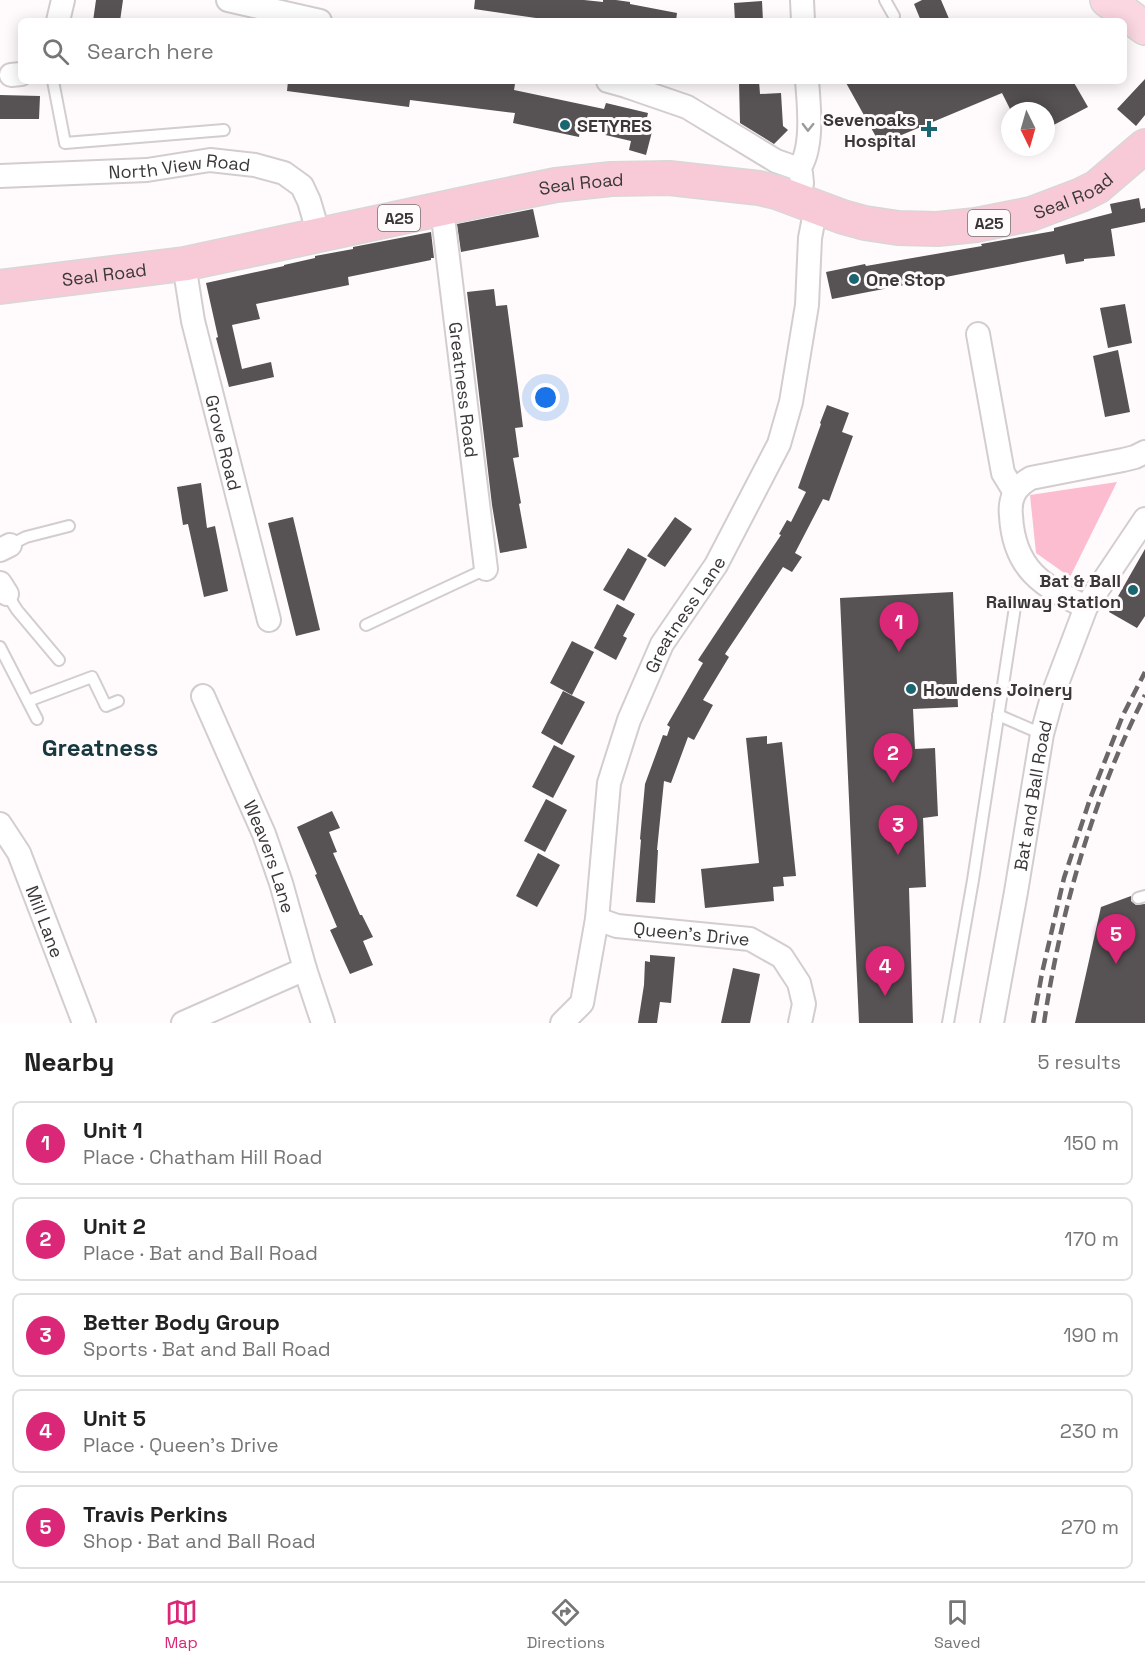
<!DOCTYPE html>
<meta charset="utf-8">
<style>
:root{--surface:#fff;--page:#f2f2f2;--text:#222;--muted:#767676;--line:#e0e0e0;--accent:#db2777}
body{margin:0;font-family:"Space Grotesk",sans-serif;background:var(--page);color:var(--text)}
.compass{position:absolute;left:1001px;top:102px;width:54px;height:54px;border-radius:50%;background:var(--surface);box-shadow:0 3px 15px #0003;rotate:175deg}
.you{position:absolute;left:546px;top:398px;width:21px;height:21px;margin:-15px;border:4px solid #fff;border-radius:50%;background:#1a73e8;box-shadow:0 0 0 9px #1a73e833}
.badge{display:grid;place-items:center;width:39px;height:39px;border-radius:50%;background:var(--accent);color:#fff;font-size:20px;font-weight:700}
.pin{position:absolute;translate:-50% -50px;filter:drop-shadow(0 2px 3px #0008)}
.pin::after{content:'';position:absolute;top:32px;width:21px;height:18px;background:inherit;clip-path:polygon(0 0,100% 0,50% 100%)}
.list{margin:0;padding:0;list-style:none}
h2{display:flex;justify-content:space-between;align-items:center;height:78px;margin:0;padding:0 24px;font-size:26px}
h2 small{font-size:20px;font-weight:400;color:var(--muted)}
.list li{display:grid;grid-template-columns:39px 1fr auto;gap:18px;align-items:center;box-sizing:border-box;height:84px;margin:0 12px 12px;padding:0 12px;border:2px solid var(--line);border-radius:9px}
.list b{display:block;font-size:22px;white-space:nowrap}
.list p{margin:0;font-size:20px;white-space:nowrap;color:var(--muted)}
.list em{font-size:20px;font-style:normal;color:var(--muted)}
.icon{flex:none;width:33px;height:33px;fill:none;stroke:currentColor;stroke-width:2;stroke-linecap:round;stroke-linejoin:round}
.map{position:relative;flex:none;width:1145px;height:1023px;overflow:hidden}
.search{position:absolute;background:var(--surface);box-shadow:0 3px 15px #0003;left:18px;right:18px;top:18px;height:66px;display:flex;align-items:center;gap:15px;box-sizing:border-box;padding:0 21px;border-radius:9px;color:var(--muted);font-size:22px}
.sheet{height:558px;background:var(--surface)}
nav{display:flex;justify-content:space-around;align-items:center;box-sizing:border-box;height:84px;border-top:2px solid var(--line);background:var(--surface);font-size:16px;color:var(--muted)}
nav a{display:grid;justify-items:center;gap:3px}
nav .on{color:var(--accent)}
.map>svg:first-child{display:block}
.green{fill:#fbbdcf}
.building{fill:#575253}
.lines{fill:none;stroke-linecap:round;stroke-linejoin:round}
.service-casing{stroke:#d3cdcf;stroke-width:14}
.minor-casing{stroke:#d3cdcf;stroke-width:26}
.primary-casing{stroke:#d8d7d7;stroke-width:36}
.trunk-casing{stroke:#d8d7d7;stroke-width:36}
.service{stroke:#fff;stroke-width:10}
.minor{stroke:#fff;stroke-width:22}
.primary{stroke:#fad7e1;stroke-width:33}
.trunk{stroke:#f8cad7;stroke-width:33}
.rail{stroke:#6b6768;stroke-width:4.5;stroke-dasharray:12 6;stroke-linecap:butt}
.oneway{stroke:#9c9b9c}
.poi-dot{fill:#196570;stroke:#fffafb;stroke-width:2}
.labels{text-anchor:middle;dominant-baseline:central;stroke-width:6;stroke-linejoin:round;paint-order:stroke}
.shield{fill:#fffafb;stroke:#757272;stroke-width:1.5}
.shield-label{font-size:16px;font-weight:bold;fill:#3a3738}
.poi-label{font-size:18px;font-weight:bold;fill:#3a3738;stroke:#fffafb;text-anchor:start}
.street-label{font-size:18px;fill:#3a3738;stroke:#fffafb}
.district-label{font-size:24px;font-weight:bold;fill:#17383e;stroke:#fffafb}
</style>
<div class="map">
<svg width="1145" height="1023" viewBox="0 0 1145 1023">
<rect width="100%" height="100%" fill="#fffafb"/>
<path class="green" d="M1117,482L1070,577L1036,553L1030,495Z"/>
<path class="building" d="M96,0H123L120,21H93Z
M475,0H584L603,2V0H616L630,2V4L677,13L676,21H557L474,9Z
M922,0H941L950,21H921L914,4Z
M762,1L763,21H735L734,3Z
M1145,79V115L1136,126L1117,109Z
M288,81H491L515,84L514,90L604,109L606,103L648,113L646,122L654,124L646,155L629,150L631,141L580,129L579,137L513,123L515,113L410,100L409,107L287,91Z
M739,81H759L760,94L781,93L783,126L788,130L774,144L740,123Z
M845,81H1073L1088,107L1046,129V111H1011L1002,93L880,144Z
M0,95L40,96L39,119H0Z
M1139,198L1141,209L1145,208V222L1111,229L1115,256L1084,259V261L1066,264L1064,254L832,299L826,272L865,264L866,266L982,246L981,244L1054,231V228L1112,213L1110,204Z
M533,209L539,237L461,252L457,224Z
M431,232L434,258H431V260L348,277L349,285L256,304L260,319L232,325L242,369L271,362L274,377L229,387L216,338L218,337L206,283L284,266V265L315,258V256L353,249V247Z
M494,289L496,306L507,305L518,387L523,427L515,428L519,457L513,458L521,503L519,504L527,548L500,553L492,505L467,292Z
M1125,304L1132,343L1108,348L1100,308Z
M1118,350L1130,412L1105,417L1093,356Z
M827,405L849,413L842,432L853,436L829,501L823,499L795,553L802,557L792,572L783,567L725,654L729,657L703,700L713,705L694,740L688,737L671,783L664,781L657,850H658L655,903L636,902L641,840L640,839L645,784L663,735L667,736L670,727L667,725L703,663L698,660L781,535L779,534L787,520L791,522L806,492L798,488L821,424L820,423Z
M201,483L207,528L215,526L228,591L204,597L188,524L183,525L177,487Z
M293,517L320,630L296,636L268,523Z
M675,517L692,529L665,567L647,556Z
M628,548L647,559L624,601L603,590Z
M1145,549V616L1137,628L1109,612Z
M953,592L958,707L913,709L915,749L935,748L938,816L923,818L926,887L909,888L913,1023H859L840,598Z
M617,604L635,614L623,636L627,638L616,660L594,648Z
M572,641L594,652L572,695L550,683Z
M563,691L585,702L562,745L541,733Z
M767,736V744L782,742L796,876L783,877L784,886L773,887L774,901L705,908L701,869L759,863L746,738Z
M554,745L575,756L553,798L532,787Z
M546,799L567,810L545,852L524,841Z
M332,811L340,828L329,832L337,852L333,853L360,915H362L373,937L363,941L373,965L350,974L330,930L337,927L315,875L317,874L297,827Z
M538,853L560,865L537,907L516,896Z
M1131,896V901L1136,905L1145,904V1023H1075L1101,907Z
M650,955L675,957L671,1003L660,1002L657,1023H638L644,985L645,961L650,962Z
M733,968L760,974L750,1023H721Z"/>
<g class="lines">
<defs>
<path id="service" d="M885,0L894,16
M53,81L65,143L224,130
M10,545L26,537L69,526
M7,594L17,610L59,660
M366,625L486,569
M0,647L37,719
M28,701L92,677L106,706L118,701
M998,715L1042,734
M1138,898L1145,896
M948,1023L973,880L1015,607"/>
<g id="minor">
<path d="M228,0L320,21"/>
<path d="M802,0L803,21"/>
<path d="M58,21L63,0"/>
<path d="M11,75L21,74"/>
<path d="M608,81L626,86L687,107L776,161L796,168L801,173L802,183L797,201"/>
<path d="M798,170C814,150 809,105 807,81"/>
<path id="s1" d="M0,176L147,170L210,160L255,165L284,173L302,186L309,201L319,235"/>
<path id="s2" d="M442,209L486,569"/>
<path id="s3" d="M184,264L193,321L269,620"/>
<path d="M978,334L1003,473L1014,491"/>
<path d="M0,550L10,545"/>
<path d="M0,583L7,594"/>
<path d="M1086,607C1042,586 1014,569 1011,516C1009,498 1015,487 1031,478L1123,460L1135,457L1145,452"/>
<path id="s4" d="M203,696L264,834L281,883L305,969L323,1023"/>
<path id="s5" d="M0,824L19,853L84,1023"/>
<path id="s6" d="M597,919L617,926L750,939L782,957L799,983L804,1004L800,1023"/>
<path d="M183,1023L305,969"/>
<path id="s7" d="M562,1023L582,1003L597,919L609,783L629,720L662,644L716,565L779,444L791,402L807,305L810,238L816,207"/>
<path id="s8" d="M992,1023L1016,892L1042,734L1053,694L1086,607L1145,519"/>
</g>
<path id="primary" d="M1107,0L1145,28"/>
<g id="trunk">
<path id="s9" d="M0,287L184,264L482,200L556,185L611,179L669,178L759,188L776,192L843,217L865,223L898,228L937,229L976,225L1031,214L1081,195L1097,187L1145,146"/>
</g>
</defs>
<use href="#service" class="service-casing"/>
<use href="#minor" class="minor-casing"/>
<use href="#primary" class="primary-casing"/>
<use href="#trunk" class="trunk-casing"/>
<use href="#service" class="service"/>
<use href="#minor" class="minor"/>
<use href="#primary" class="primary"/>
<use href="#trunk" class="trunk"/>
<path class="rail" d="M1033,1023L1042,973L1064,878L1090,799L1123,715L1145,672
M1044,1023C1061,909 1093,798 1145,695"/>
</g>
<defs><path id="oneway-chevron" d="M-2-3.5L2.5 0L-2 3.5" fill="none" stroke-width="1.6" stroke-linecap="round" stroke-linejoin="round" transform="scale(1.5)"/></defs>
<use class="oneway" href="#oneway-chevron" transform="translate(808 127) rotate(91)"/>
<g class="poi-dot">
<circle cx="565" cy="125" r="6"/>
<path d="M926 120h6v6h6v6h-6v6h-6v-6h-6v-6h6z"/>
<circle cx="854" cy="279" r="6"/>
<circle cx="1133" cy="590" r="6"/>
<circle cx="911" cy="689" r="6"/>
</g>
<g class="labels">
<g class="shield">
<rect x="378" y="205" width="42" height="26" rx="4.5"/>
<rect x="968" y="210" width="42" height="26" rx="4.5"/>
</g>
<g class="shield-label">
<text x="399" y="218">A25</text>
<text x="989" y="223">A25</text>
</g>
<g class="poi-label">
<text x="916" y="119" text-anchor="end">Sevenoaks<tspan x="916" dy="21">Hospital</tspan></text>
<text x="577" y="125">SETYRES</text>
<text x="866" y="279">One Stop</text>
<text x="1121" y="580" text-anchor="end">Bat &amp; Ball<tspan x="1121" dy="21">Railway Station</tspan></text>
<text x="923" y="689">Howdens Joinery</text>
</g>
<g class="street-label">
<text stroke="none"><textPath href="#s1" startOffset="180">North View Road</textPath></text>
<text stroke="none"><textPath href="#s9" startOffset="591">Seal Road</textPath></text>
<text stroke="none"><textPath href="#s9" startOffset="1095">Seal Road</textPath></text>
<text stroke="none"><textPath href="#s9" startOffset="105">Seal Road</textPath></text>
<text stroke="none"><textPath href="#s2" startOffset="182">Greatness Road</textPath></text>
<text stroke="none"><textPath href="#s3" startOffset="183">Grove Road</textPath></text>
<text stroke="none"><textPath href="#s7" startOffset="436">Greatness Lane</textPath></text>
<text stroke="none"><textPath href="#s8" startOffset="231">Bat and Ball Road</textPath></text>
<text stroke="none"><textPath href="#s4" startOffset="174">Weavers Lane</textPath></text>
<text stroke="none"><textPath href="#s5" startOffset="108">Mill Lane</textPath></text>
<text stroke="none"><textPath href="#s6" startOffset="96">Queen's Drive</textPath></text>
</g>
<g class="district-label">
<text x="100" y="747">Greatness</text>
</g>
</g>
</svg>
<svg class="compass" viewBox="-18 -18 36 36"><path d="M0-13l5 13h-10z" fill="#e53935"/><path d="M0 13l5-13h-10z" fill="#767676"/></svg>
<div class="you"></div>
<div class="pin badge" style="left:899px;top:652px">1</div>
<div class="pin badge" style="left:893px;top:783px">2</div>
<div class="pin badge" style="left:898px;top:855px">3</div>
<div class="pin badge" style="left:885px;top:996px">4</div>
<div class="pin badge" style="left:1116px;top:964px">5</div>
<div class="search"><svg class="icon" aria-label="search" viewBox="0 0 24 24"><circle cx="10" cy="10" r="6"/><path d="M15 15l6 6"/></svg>Search here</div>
</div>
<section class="sheet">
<h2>Nearby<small>5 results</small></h2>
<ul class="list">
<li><span class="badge">1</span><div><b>Unit 1</b><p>Place · Chatham Hill Road</p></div><em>150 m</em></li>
<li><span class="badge">2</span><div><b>Unit 2</b><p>Place · Bat and Ball Road</p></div><em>170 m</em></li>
<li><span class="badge">3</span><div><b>Better Body Group</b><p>Sports · Bat and Ball Road</p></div><em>190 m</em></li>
<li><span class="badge">4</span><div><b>Unit 5</b><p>Place · Queen's Drive</p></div><em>230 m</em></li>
<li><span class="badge">5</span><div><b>Travis Perkins</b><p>Shop · Bat and Ball Road</p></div><em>270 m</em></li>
</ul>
</section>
<nav>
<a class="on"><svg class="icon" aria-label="map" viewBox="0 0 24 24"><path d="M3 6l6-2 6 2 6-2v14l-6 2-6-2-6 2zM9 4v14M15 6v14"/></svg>Map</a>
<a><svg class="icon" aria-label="directions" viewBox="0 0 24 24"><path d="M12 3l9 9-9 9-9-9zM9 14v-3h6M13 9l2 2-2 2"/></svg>Directions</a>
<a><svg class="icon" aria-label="saved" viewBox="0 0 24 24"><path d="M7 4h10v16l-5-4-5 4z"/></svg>Saved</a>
</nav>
